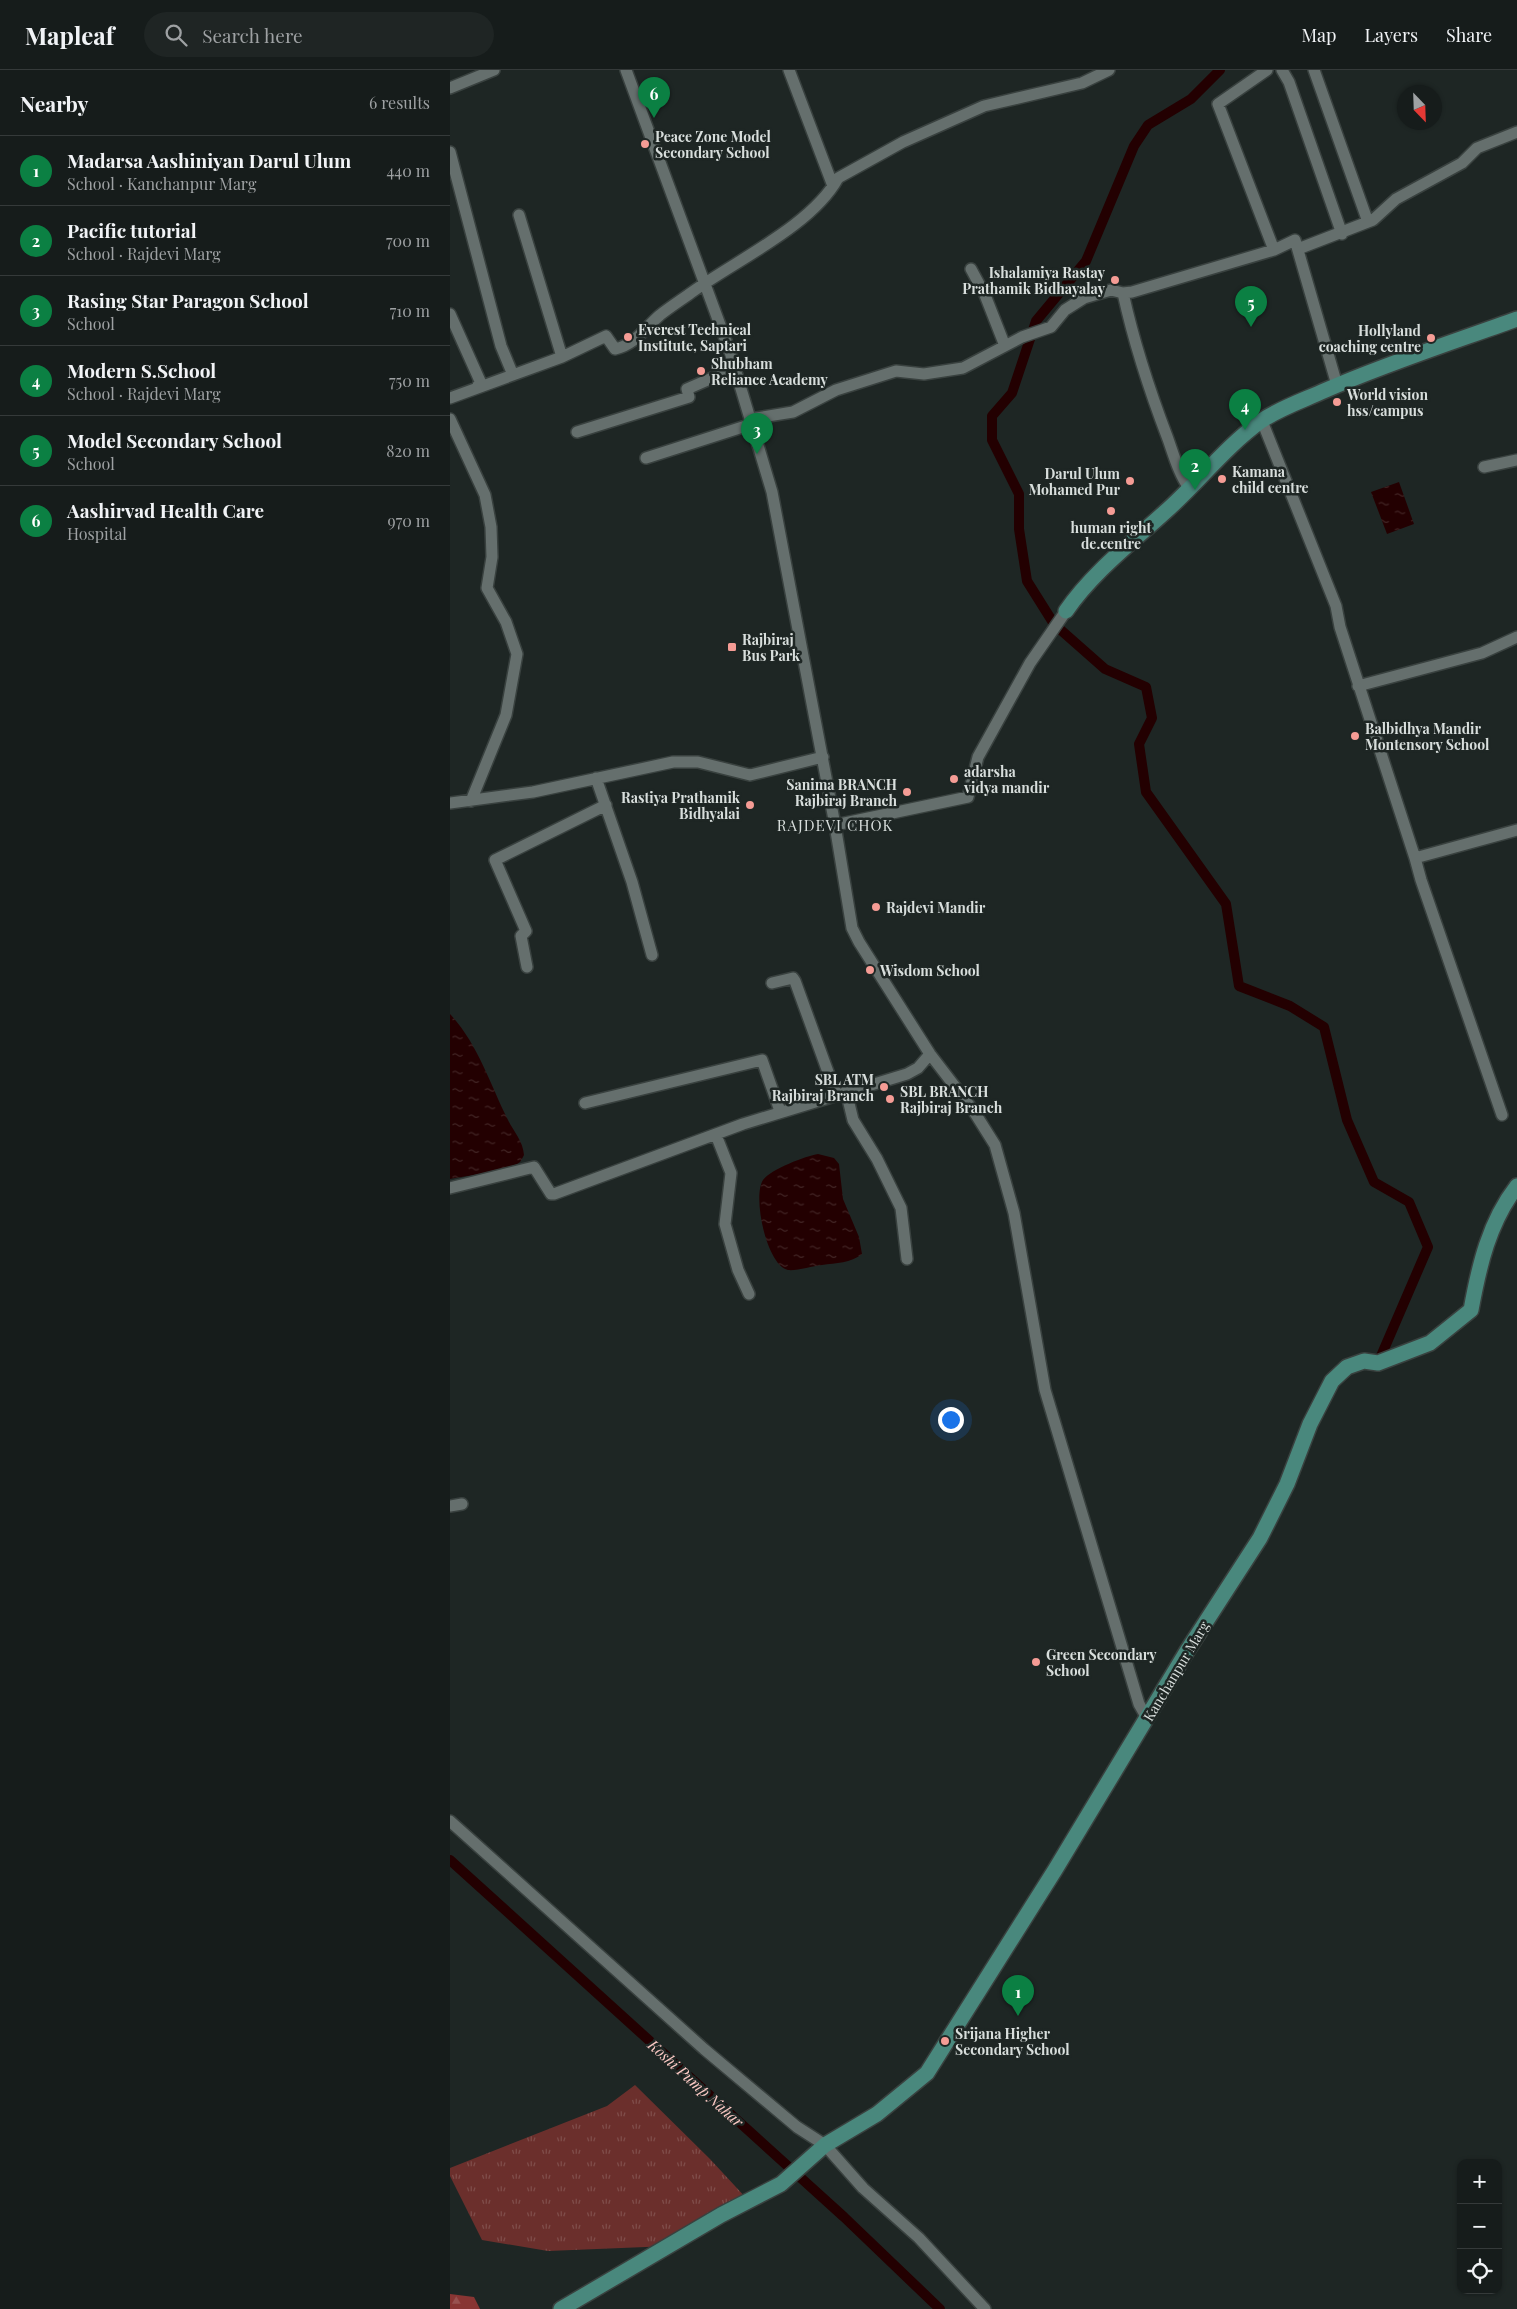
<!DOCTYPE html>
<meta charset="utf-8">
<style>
:root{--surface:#161c1b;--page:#1f2524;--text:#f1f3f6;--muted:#9ea1a3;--line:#353a3a;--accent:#0b8043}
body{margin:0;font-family:"Playfair Display",serif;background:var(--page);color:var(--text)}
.controls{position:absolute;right:15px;bottom:15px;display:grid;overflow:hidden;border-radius:10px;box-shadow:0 1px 4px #0004}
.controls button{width:45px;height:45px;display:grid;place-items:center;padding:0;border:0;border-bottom:1px solid var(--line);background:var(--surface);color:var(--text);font:25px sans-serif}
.compass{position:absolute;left:947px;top:15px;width:45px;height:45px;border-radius:50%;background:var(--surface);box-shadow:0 1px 4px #0004;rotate:157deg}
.you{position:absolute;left:500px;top:1349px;width:18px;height:18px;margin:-12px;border:4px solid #fff;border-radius:50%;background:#1a73e8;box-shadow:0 0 0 8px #1a73e833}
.badge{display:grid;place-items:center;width:32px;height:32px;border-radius:50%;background:var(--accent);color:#fff;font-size:16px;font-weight:700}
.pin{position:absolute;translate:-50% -41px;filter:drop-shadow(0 1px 2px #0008)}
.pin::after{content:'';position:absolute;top:26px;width:18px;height:15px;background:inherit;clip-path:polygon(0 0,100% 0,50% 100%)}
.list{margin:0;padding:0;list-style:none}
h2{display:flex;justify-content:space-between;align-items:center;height:65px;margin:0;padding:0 20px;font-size:21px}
h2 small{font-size:16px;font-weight:400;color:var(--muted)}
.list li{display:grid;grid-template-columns:32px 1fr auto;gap:15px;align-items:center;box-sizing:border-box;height:70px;padding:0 20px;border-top:1px solid var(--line)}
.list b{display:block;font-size:19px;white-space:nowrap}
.list p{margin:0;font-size:16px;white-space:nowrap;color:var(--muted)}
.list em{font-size:16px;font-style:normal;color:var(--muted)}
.icon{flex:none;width:28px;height:28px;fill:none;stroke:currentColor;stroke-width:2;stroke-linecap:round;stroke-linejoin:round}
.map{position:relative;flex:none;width:1067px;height:2239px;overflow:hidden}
header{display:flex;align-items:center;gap:30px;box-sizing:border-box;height:70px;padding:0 25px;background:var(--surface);border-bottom:1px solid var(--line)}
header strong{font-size:24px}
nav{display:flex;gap:28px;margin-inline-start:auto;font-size:18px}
.search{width:350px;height:45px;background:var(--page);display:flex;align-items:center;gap:12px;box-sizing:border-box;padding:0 18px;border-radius:28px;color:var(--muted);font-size:19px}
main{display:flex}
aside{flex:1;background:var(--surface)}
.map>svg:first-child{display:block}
.grass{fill:url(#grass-tufts)}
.forest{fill:url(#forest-firs)}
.water{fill:url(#water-ripples)}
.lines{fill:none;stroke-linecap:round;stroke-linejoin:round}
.canal{stroke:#230001;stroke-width:10}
.minor-casing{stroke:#39413f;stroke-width:14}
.major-casing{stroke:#39413f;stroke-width:18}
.minor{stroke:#656f6d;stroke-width:11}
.major{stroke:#49887d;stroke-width:15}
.poi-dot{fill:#f59c95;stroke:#1e2624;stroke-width:2}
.labels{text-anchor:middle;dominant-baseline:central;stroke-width:5;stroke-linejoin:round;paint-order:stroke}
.poi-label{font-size:14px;font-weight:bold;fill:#d8dedc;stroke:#1e2624;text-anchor:start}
.street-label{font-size:14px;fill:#d8dedc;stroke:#1e2624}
.neighbourhood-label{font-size:15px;letter-spacing:1px;fill:#d8dedc;stroke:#1e2624}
.water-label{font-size:15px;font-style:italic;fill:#fbc9c4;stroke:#1e2624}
</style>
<header>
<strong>Mapleaf</strong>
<div class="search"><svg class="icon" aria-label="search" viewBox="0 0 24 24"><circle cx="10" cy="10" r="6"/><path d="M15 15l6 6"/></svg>Search here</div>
<nav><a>Map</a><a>Layers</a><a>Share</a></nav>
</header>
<main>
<aside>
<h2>Nearby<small>6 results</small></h2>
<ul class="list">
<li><span class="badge">1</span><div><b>Madarsa Aashiniyan Darul Ulum</b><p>School · Kanchanpur Marg</p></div><em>440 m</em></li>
<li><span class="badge">2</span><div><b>Pacific tutorial</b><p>School · Rajdevi Marg</p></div><em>700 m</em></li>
<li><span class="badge">3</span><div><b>Rasing Star Paragon School</b><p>School</p></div><em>710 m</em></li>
<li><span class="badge">4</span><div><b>Modern S.School</b><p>School · Rajdevi Marg</p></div><em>750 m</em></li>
<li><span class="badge">5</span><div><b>Model Secondary School</b><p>School</p></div><em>820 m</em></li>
<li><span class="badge">6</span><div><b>Aashirvad Health Care</b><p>Hospital</p></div><em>970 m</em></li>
</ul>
</aside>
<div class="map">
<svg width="1067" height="2239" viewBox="0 0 1067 2239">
<defs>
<pattern id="grass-tufts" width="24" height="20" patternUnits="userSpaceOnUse" patternTransform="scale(1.25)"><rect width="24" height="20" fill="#6b2f2c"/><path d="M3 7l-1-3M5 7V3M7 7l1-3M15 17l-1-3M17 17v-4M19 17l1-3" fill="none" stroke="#7f4d4a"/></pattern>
<pattern id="forest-firs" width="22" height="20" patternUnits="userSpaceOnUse" patternTransform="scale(1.25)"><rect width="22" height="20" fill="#883533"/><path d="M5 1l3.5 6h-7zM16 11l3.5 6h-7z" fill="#985250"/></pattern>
<pattern id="water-ripples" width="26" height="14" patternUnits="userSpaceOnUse" patternTransform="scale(1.25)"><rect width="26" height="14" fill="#230001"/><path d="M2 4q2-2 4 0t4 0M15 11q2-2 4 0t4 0" fill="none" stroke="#422525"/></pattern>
</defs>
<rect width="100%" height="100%" fill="#1e2624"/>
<path class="grass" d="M185,2015L260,2089L297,2129L220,2176L98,2181L32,2170L0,2106V2098L157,2036Z"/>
<path class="forest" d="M0,2224L24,2227L30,2239H0Z"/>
<path class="water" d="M949,412L964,454L937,464L921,422Z
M0,944C28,974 40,1014 58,1050C64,1062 73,1071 74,1085C74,1085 71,1091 70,1092C60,1100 15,1106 0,1109Z
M368,1084L384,1088L389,1094L393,1129L409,1167L412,1184C401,1193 386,1193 372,1195C362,1196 347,1201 338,1200C317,1196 302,1127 313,1110C321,1099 356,1086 368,1084Z"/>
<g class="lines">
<path class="canal" d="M770,0L741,29L698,55L684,76L636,191L586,251L562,323L542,346V370L569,424V459L577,511L604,554L655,599L696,617L702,648L689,674L696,722L776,834L789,916L840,936L874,957L897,1050L924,1112L959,1132L978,1177L928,1293
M0,1790L394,2147L490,2239"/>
<defs>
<path id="minor" d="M176,0L280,282L322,422L385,755L402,858L409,872L480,984L523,1040L545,1075L564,1143L595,1320L689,1634L697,1648
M339,0L383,116
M817,0L768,34L824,180
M832,0L839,12L892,164
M864,0L918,152
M0,18L44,0
M0,82L51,276L63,305
M69,145L112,287
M848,179L923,150L946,129L1012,93L1027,78L1067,62
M521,199L535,225L555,276
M0,244L30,311L27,318
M0,328L112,287L156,266L165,279C185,275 195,258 210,245C219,238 228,232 238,225C282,192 361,157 388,108L453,72L534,36L632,13L659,0
M0,349L35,425L41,457L42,487L37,518L56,552L67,584L56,645L21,731
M300,349L343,342L386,320L446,301L474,304L513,298L572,267L601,257L615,240L634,228L661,220L673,223
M812,351L886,536L890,557L965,788L971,810L1052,1045
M127,362L239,327L237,319L285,298
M196,388L302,354
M1034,397L1067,390
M739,418C729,404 724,386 718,369C700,322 684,273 673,223L682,222L824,180L845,170L887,315
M908,616L1032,583L1067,567
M146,708L182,812L202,885
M0,733L83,722L223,692H248L300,705L373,687
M385,755L518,727L528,687L580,593L616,541
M965,788L1067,760
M77,897L71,866L76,861L45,790L156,735
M322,913L343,908L345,911L386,1024
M396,1021L403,1050L427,1089L451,1138L457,1189
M135,1033L312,990L330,1041
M266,1065L281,1103L275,1154L288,1200L299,1224
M0,1118L84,1097L101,1124H104L293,1054L457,1004L468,998L480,984
M0,1436L12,1434
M0,1751L254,1979L347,2057L375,2075L413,2118L469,2168L535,2239"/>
<path id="major" d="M616,541C642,503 681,473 715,442C748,413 775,377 811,351C830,338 854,330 876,320C938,293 1003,272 1067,249
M111,2239L271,2145L331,2114L375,2075L427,2044L477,2003L605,1800L737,1581L810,1468L837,1414L860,1354L882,1311L897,1297L914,1291L928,1293L980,1273L1021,1240C1029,1196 1039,1152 1067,1116"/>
</defs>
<use href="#minor" class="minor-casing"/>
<use href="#major" class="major-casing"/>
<use href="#minor" class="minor"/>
<use href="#major" class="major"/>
</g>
<g class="poi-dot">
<circle cx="195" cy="74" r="5"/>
<circle cx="665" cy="210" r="5"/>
<circle cx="178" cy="267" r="5"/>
<circle cx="981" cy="268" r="5"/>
<circle cx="251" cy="301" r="5"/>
<circle cx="887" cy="332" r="5"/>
<circle cx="772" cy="409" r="5"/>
<circle cx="680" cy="411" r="5"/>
<circle cx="661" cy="441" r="5"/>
<rect x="277" y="572" width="10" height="10" rx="2.5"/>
<circle cx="905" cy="666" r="5"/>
<circle cx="504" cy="709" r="5"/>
<circle cx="457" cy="722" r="5"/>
<circle cx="300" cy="735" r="5"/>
<circle cx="426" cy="837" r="5"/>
<circle cx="420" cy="900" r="5"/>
<circle cx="434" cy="1017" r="5"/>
<circle cx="440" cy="1029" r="5"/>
<circle cx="586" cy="1592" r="5"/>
<circle cx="495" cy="1971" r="5"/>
</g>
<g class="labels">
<g class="poi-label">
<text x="205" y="66">Peace Zone Model<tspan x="205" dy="16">Secondary School</tspan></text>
<text x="655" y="202" text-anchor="end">Ishalamiya Rastay<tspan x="655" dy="16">Prathamik Bidhayalay</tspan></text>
<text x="188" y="259">Everest Technical<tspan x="188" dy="16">Institute, Saptari</tspan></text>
<text x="971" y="260" text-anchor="end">Hollyland<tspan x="971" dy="16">coaching centre</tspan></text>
<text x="261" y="293">Shubham<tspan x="261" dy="16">Reliance Academy</tspan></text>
<text x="897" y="324">World vision<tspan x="897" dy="16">hss/campus</tspan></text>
<text x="782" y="401">Kamana<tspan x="782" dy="16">child centre</tspan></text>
<text x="670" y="403" text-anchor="end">Darul Ulum<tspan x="670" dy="16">Mohamed Pur</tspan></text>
<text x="661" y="457" text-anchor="middle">human right<tspan x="661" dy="16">de.centre</tspan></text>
<text x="292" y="569">Rajbiraj<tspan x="292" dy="16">Bus Park</tspan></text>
<text x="915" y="658">Balbidhya Mandir<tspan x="915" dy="16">Montensory School</tspan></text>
<text x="514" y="701">adarsha<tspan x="514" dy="16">vidya mandir</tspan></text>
<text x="447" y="714" text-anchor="end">Sanima BRANCH<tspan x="447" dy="16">Rajbiraj Branch</tspan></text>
<text x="290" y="727" text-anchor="end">Rastiya Prathamik<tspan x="290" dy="16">Bidhyalai</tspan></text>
<text x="436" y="837">Rajdevi Mandir</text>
<text x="430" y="900">Wisdom School</text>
<text x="424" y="1009" text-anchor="end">SBL ATM<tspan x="424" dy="16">Rajbiraj Branch</tspan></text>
<text x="450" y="1021">SBL BRANCH<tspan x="450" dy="16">Rajbiraj Branch</tspan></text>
<text x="596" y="1584">Green Secondary<tspan x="596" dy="16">School</tspan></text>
<text x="505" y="1963">Srijana Higher<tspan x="505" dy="16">Secondary School</tspan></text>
</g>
<g class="street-label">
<text transform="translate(726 1601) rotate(-59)">Kanchanpur Marg</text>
</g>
<g class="neighbourhood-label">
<text x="385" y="755">RAJDEVI CHOK</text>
</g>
<g class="water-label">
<text transform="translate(246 2013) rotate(42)">Koshi Pump Nahar</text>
</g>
</g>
</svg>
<div class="controls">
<button>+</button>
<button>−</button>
<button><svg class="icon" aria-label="locate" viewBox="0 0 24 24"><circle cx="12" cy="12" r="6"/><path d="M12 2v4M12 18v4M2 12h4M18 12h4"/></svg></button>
</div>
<svg class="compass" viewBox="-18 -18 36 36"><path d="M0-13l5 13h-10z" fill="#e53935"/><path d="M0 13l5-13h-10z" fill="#9ea1a3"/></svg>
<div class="you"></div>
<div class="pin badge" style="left:568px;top:1946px">1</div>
<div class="pin badge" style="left:745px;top:420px">2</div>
<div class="pin badge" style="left:307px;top:384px">3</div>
<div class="pin badge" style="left:795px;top:360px">4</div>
<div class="pin badge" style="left:801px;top:257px">5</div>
<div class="pin badge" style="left:204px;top:48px">6</div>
</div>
</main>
